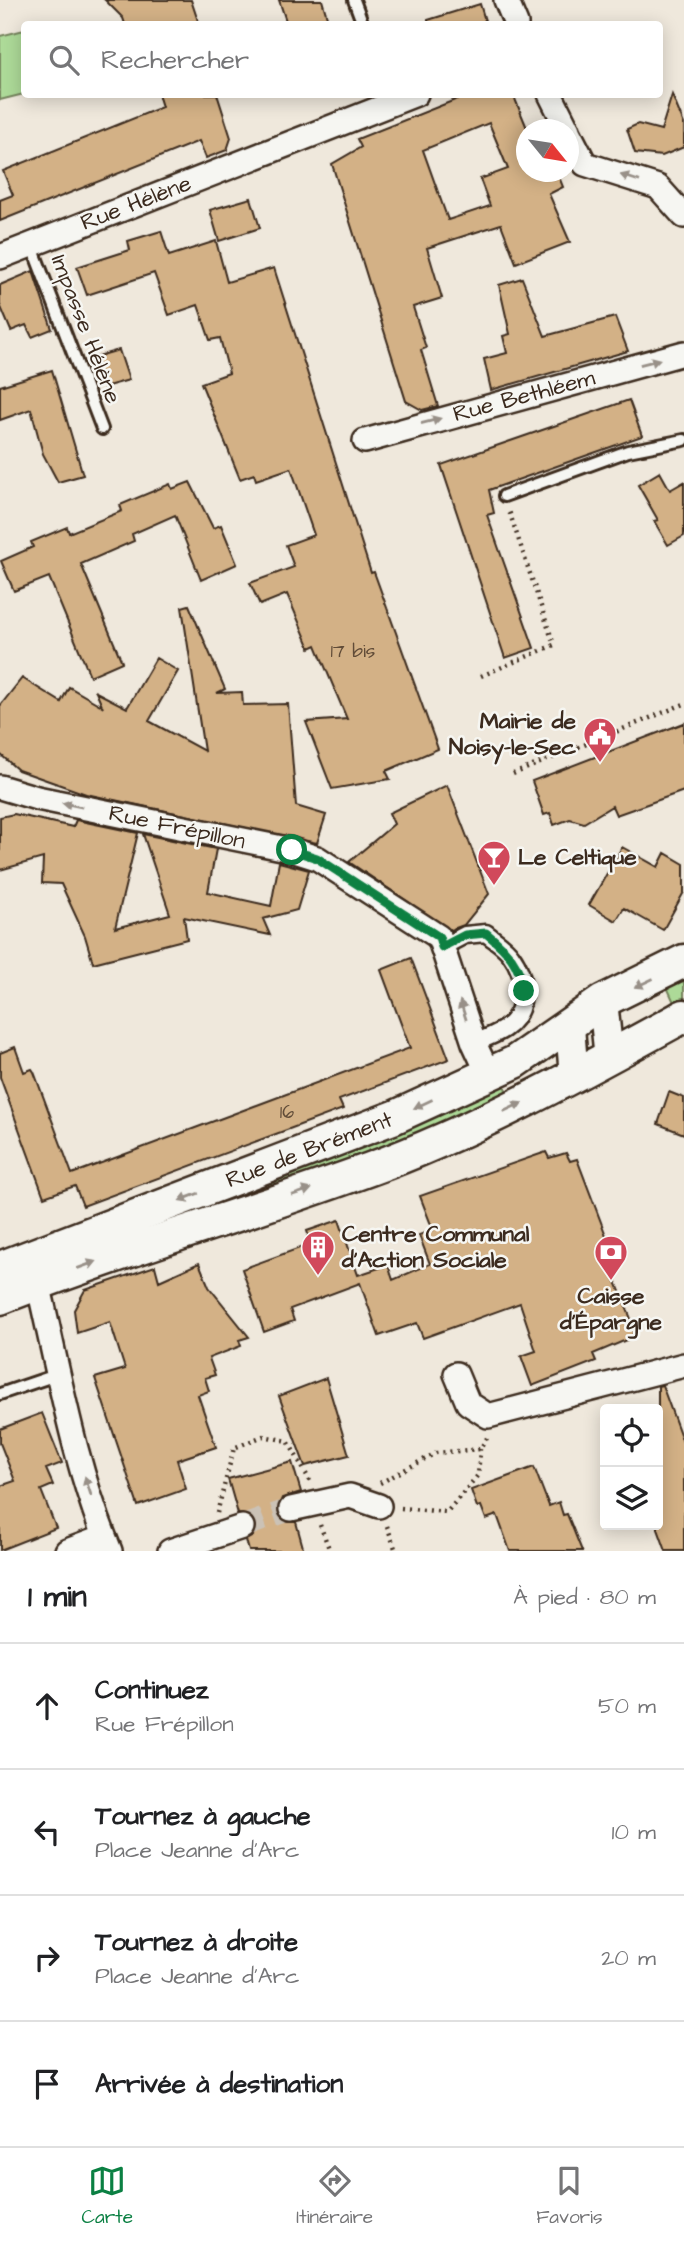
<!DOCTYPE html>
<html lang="fr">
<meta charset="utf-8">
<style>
:root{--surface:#fff;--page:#f2f2f2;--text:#202124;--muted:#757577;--line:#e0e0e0;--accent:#0b8043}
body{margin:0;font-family:"Architects Daughter",sans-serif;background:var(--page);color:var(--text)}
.controls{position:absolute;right:21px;bottom:21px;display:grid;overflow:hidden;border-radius:7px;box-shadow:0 4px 18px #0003}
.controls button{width:63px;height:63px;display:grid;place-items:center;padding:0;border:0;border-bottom:2px solid var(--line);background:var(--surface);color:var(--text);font:35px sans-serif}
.compass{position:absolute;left:516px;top:119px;width:63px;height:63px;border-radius:50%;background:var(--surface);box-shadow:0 4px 18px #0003;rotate:120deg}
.stop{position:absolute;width:21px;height:21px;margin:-16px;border:5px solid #0b8043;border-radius:50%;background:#fff}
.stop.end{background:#0b8043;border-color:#fff;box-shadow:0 2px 7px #0008}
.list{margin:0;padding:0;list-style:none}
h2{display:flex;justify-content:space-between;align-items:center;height:91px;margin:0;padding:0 28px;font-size:30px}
h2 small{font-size:23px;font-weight:400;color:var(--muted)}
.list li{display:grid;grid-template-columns:46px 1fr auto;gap:21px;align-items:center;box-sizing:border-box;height:126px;padding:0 28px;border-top:2px solid var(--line)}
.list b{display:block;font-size:26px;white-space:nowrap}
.list p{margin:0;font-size:23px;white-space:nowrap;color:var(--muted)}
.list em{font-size:23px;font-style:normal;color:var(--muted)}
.icon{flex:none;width:38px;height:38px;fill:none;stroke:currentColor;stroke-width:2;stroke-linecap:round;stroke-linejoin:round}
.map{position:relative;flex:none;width:684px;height:1551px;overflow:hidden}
.search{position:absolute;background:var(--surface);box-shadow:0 4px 18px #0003;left:21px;right:21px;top:21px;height:77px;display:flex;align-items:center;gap:18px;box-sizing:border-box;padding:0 24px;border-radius:7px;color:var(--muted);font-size:26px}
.sheet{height:595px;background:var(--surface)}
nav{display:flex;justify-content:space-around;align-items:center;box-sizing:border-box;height:98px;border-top:2px solid var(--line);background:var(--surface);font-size:19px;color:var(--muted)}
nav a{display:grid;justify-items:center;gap:4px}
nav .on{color:var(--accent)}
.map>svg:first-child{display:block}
.green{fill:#adda98;stroke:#74825b;stroke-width:2}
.building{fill:#d3b186;stroke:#3b2a1e;stroke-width:2;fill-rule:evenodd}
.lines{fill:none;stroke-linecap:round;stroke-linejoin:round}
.minor-tunnel{stroke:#cbc2b6;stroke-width:23;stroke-dasharray:23 11;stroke-linecap:butt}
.service-casing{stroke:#3b2a1e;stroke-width:16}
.pedestrian-casing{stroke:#3b2a1e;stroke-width:21}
.minor-casing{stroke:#3b2a1e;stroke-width:28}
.tertiary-casing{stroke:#3b2a1e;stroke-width:33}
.secondary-casing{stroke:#3b2a1e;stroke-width:37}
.path{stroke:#3b2a1e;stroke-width:4.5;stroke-dasharray:2 5;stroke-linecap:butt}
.service{stroke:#f6f6f2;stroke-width:10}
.pedestrian{stroke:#f6f6f2;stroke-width:16}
.minor{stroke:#f6f6f2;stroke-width:23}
.tertiary{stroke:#f6f6f2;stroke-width:28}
.secondary{stroke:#f6f6f2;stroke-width:32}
.oneway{fill:#989088}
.route{stroke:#0b8043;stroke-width:9}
.labels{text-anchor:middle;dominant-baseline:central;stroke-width:5;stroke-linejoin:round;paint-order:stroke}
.number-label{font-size:19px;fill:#614c38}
.street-label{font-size:23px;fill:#3b2a1e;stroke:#f6f6f2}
.poi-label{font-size:23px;font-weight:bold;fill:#3b2a1e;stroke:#f6f6f2;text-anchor:start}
</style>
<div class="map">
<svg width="684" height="1551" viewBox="0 0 684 1551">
<rect width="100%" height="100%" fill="#efe8dc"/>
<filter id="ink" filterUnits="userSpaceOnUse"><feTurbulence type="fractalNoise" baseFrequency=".0143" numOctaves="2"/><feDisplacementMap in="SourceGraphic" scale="14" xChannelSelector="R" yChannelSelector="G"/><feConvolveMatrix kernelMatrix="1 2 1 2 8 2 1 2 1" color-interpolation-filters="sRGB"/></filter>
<g filter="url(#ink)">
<path class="green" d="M24,30V94L0,100V36Z
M684,977V1006L677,1009L667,987Z
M503,1082L509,1098L360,1165L84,1252L350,1152Z"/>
<path class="building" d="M105,0H191L199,24H125L123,18Z
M279,0H322L329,24H287Z
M480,4L486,24H428V20Z
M158,94H217L231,138L227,150L206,158L199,141L0,221V200L13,195L3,171L162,107Z
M470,94H513L527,128V172H557L563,187L549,194L570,242L516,263L501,224L427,248L442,298L413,307L426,348L421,350L438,406L422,410L406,401L332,164L361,147L357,139ZM489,123L508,169L480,179L490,206L448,220L423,150Z
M672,95L684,124V147L662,156L635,153L627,129L638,124L661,130Z
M251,198L260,228L219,241L210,210Z
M161,231L169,256L216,241L227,282L274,268L371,573L374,572L438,749L386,771L390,779L332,789L306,722L347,719L316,645L310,648L287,594L260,605L250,583L294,567L286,545L314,535L291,468L256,480L254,474L240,479L201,383L229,373L220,338L210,340L198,305L169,315L154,273L87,295L77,267L130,250L128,241Z
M33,271L52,329L32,337L26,325L11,331L0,305V285Z
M522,278L545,336L615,317L628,351L491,390L484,359L507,353L503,336L510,334L499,285Z
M119,350L129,380L104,387L95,357Z
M52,370L83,475L58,482L43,454L31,409L0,420V386Z
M629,400L642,436L489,490L494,513L487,515L534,648L505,658L441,465Z
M660,472L670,490L684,482V536L668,545L654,521L658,520L638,485Z
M190,482L213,528L221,525L237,564L201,580L175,515L132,534L134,541L81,564L122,662L90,676L49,577L14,591L1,561L33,547L31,542L67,527L69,533L122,511L120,505L170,484L172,489Z
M189,605L225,689L217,693L242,692L243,705L288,704L296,806L326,815L317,843L86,794L18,770L0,754V706L22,678L61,702L69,687L102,706L96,692L127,708L156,658L178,671L149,721L204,751L182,607Z
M684,723V791L616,815L612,806L584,823L570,819L554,825L550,813L544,815L532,781Z
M447,785L489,894L464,925L450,930L349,862L394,824L389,813Z
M14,814L73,827L76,820L138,833L115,928L170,914L143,834L216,849L208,892L271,906L279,862L309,870L297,910L263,919L270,935L184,917L187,939L93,963L85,936L61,884L42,883L43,858L0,870V817Z
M622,847L658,867L665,853L684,864V892L663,930L624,908L616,921L589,905Z
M411,958L449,1059L339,1100L343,1109L83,1206L75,1186L44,1197L0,1077V1053L15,1047L24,1072L32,1069L34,1072L72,1174L410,1048L381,970Z
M669,1092L684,1098V1134L658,1124Z
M546,1152L549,1158L566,1153L570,1161L577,1159L618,1267L611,1269L635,1329L631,1338L593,1354L596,1361L532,1386L521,1356L536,1351L520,1303L423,1338L417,1323L379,1336L360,1283L290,1309L294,1321L264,1332L242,1269L311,1244L307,1231L339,1220L358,1275L388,1265L393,1280L430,1264L419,1235L433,1230L420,1196Z
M199,1263L209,1287L249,1337L239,1340L241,1346L209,1358L215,1375L205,1378L209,1391L198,1395L216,1447L177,1460L186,1489L138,1506L95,1378L125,1369L110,1322L77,1333L74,1310L85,1290L94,1287L155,1266L159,1281Z
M326,1378L349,1455L305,1466L279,1396Z
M662,1385L684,1445V1551H666L658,1529V1386Z
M42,1413L62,1463L46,1469L53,1485L41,1490L56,1528L0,1550V1486L15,1481L0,1443V1429Z
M292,1462L301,1492L282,1498L277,1511L286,1522H296L304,1551H249L246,1540L253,1536L255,1523L251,1516L238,1514L228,1479Z
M534,1467L549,1506L559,1502L563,1515L567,1514L582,1551H510L497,1515L486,1519L481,1506L477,1507L471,1490Z"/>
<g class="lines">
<path class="minor-tunnel" d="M242,1527L291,1509"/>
<defs>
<path id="service" d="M354,0L361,19
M31,244L102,429
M504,496L628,451L684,440
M0,1394L56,1375"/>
<path id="pedestrian" d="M442,947L465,935L486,933C494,940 505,946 511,955C527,977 529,1012 504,1029C495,1035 484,1039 474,1043"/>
<path id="minor" d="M506,0L516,24
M550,94L568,130
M568,131L585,164L658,187L684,216
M0,257L416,94
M365,441L684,353
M0,787L37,798L292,850L317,858L439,937L474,1043L488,1073
M27,1276L38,1283C59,1373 74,1465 110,1551
M456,1374L468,1403L488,1416L684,1365
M291,1509L350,1496L379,1506
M67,1551L104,1537
M170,1551L242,1527"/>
<path id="tertiary" d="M603,1001L609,1058
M570,1027L574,1077"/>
<g id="secondary">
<path id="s1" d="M0,1268L395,1117L515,1062L603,1001L684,961"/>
<path d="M0,1298C122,1250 247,1214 370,1169C479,1129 582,1072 684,1016"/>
</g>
</defs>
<use href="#service" class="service-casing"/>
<use href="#pedestrian" class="pedestrian-casing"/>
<use href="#minor" class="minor-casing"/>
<use href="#tertiary" class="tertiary-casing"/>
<use href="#secondary" class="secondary-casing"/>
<path class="path" d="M481,676L554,645L509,511
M513,774L684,704
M380,1483L436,1453L480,1449L487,1438
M401,1508L447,1512L478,1475L480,1449
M217,1513L234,1448L263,1436L288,1441L310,1481
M320,1525L330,1551
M387,1526L396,1551"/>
<use href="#service" class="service"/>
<use href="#pedestrian" class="pedestrian"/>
<use href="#minor" class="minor"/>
<use href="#tertiary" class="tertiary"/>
<use href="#secondary" class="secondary"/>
</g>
<defs><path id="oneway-solid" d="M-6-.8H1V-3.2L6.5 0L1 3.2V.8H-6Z" transform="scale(1.75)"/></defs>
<g class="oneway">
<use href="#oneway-solid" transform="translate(630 178) rotate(-162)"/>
<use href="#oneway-solid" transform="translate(650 362) rotate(-15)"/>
<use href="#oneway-solid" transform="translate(431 421) rotate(-15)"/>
<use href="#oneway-solid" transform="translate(72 805) rotate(-168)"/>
<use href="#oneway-solid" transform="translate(644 983) rotate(155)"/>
<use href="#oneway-solid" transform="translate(463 1010) rotate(-108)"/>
<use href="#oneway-solid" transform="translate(423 1104) rotate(155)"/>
<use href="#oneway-solid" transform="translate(513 1107) rotate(-25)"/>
<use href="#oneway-solid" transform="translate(302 1192) rotate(-18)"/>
<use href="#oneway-solid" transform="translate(189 1197) rotate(159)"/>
<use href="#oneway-solid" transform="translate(87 1265) rotate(-20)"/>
<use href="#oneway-solid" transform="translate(88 1486) rotate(-108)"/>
</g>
</g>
<g class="lines" filter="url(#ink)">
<path class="route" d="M292,850L317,858L439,937L442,947L465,935L486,933C508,951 519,963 524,991"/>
</g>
<defs>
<symbol id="civic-pin" viewBox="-11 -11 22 30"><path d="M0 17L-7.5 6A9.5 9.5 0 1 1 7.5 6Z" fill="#d1495b" stroke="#f6f6f2"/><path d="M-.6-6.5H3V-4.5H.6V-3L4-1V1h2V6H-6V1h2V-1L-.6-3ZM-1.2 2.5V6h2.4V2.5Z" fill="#fff"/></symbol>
<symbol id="bar-pin" viewBox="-11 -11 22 30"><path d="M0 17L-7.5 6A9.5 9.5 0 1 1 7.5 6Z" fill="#d1495b" stroke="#f6f6f2"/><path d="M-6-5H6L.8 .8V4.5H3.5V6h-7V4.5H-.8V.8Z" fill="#fff"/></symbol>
<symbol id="building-pin" viewBox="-11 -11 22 30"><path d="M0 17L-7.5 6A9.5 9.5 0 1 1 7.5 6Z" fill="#d1495b" stroke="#f6f6f2"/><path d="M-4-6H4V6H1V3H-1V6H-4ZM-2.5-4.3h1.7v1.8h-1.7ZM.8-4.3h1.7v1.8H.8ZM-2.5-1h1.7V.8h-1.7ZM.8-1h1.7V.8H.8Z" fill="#fff"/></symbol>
<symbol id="bank-pin" viewBox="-11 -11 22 30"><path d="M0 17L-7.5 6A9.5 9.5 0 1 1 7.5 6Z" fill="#d1495b" stroke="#f6f6f2"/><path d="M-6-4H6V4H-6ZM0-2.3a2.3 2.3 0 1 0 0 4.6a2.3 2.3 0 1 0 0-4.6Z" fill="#fff"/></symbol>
</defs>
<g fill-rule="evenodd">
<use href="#civic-pin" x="581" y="715" width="38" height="52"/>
<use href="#bar-pin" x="475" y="838" width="38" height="52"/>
<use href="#building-pin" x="299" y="1228" width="38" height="52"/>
<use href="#bank-pin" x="592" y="1233" width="38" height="52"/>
</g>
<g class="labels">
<g class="number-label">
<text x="353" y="651">17 bis</text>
<text x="287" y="1112">16</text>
</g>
<g class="street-label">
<text transform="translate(136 203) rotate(-21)">Rue Hélène</text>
<text transform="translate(86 329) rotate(69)">Impasse Hélène</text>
<text transform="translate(524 396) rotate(-15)">Rue Bethléem</text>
<text transform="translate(177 827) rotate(12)">Rue Frépillon</text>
<text stroke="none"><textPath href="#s1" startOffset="331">Rue de Brément</textPath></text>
</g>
<g class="poi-label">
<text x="576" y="721" text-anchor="end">Mairie de<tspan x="576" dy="26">Noisy-le-Sec</tspan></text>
<text x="518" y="857">Le Celtique</text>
<text x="342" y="1234">Centre Communal<tspan x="342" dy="26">d'Action Sociale</tspan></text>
<text x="611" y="1296" text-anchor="middle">Caisse<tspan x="611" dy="26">d'Épargne</tspan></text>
</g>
</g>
</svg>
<div class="controls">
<button><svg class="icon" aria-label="locate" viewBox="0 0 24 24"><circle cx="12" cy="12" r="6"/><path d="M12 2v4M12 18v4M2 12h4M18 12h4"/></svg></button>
<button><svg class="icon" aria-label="layers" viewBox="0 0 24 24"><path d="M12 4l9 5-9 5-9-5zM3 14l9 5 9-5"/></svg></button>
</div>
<svg class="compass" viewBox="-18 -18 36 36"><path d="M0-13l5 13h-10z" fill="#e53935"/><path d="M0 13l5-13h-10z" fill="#757577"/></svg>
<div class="stop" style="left:292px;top:850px"></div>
<div class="stop end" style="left:524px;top:991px"></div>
<div class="search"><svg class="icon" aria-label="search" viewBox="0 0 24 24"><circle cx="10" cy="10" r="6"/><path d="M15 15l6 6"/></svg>Rechercher</div>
</div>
<section class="sheet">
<h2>1 min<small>À pied · 80 m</small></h2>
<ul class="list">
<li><svg class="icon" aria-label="ahead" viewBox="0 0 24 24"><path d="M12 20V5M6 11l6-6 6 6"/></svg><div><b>Continuez</b><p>Rue Frépillon</p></div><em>50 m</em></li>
<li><svg class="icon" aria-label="left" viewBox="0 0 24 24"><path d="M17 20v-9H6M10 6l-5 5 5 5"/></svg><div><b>Tournez à gauche</b><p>Place Jeanne d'Arc</p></div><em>10 m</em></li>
<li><svg class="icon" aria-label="right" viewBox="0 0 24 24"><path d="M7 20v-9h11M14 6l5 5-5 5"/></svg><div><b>Tournez à droite</b><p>Place Jeanne d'Arc</p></div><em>20 m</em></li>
<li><svg class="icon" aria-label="arrive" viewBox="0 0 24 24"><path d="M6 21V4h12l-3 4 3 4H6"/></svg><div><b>Arrivée à destination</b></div></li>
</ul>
</section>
<nav>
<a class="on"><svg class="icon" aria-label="map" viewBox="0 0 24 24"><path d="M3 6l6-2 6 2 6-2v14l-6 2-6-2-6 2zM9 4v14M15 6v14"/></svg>Carte</a>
<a><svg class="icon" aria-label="directions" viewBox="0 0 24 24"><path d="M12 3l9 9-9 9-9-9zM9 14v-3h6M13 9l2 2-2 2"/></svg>Itinéraire</a>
<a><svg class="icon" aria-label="saved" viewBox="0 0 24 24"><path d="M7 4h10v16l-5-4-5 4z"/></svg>Favoris</a>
</nav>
